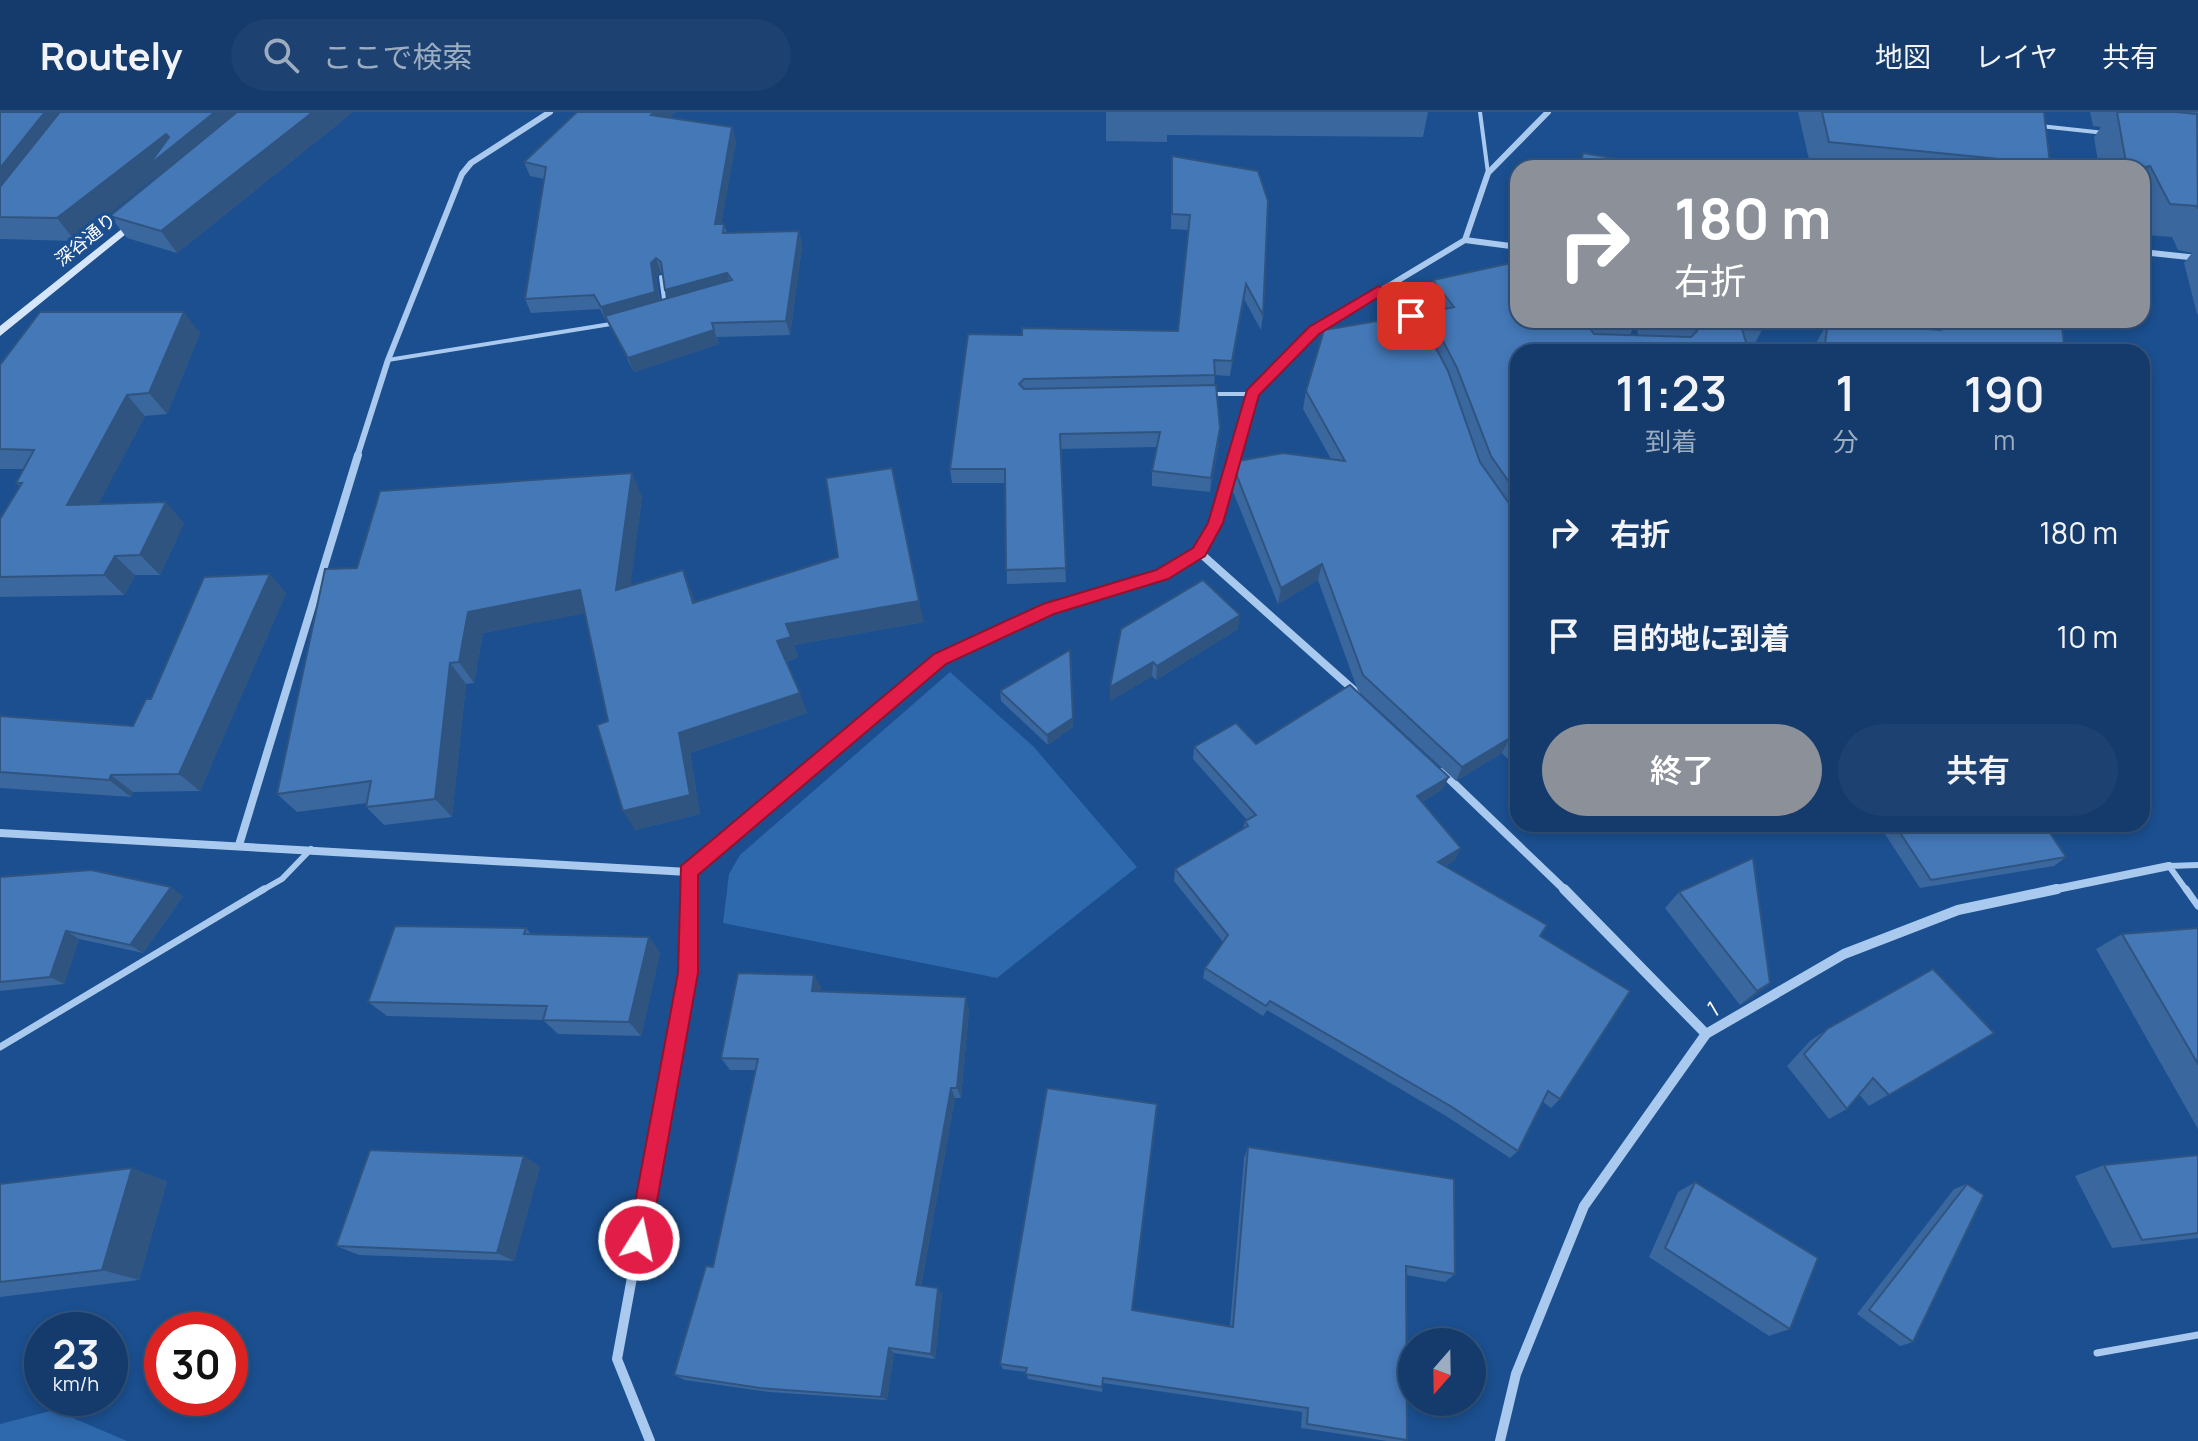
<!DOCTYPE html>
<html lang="ja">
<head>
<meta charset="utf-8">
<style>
  :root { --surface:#143b6b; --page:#1d4271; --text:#f1f3f6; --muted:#9dadc1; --line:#33557e; --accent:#8c9099 }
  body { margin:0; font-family:Manrope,"Noto Sans JP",sans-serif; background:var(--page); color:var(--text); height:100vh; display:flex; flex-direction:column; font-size:30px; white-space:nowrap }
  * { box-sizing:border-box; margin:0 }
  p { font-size:26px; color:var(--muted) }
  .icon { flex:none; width:44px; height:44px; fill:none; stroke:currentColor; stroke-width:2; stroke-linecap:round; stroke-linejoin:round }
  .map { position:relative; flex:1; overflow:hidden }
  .details { position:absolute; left:1510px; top:232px; width:640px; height:488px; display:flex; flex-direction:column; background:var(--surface); border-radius:24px; box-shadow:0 4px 12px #0003,0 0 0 2px var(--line) }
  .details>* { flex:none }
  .top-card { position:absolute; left:1510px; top:48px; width:640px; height:168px; border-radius:24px; box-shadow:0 4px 12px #0003,0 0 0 2px var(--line); background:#8c9099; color:#fff; overflow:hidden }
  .needle { width:52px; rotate:200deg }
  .tools { position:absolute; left:1398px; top:1216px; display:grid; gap:16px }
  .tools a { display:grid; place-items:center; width:88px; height:88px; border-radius:50%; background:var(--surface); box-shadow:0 4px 12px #0003,0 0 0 2px var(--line); font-size:40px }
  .speed { position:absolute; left:24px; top:1200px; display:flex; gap:16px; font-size:40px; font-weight:700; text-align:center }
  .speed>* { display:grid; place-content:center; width:104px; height:104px; border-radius:50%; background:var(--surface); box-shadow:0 4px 12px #0003,0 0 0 2px var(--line); line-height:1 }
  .speed small { font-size:20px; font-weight:400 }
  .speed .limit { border:12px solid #d22; background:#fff; color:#111 }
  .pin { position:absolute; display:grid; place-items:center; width:68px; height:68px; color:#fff; margin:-34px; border-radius:16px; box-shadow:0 4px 12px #0006 }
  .me { position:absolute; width:88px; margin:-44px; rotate:10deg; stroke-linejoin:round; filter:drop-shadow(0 0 6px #0008) }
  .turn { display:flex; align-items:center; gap:28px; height:168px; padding:0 32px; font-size:36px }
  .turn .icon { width:104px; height:104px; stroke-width:2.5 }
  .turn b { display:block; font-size:56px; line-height:68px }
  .eta { display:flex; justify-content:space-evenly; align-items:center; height:136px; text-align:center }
  .eta b { font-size:48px; font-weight:600; line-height:56px }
  .cta { display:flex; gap:16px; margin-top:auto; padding:16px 32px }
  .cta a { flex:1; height:92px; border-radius:48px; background:var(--accent); color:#fff; font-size:32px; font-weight:600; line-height:92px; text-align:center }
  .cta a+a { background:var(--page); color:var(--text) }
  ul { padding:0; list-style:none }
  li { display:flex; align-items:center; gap:24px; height:104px; padding:0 32px }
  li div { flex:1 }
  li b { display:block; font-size:30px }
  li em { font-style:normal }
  header { display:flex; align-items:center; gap:48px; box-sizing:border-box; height:112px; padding:0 40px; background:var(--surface); border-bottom:2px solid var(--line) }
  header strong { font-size:38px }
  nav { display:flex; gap:44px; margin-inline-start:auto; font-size:28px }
  .search { width:560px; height:72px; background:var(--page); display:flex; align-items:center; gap:20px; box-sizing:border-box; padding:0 28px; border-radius:44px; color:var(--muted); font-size:30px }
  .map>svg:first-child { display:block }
  .green { fill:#2e69ad }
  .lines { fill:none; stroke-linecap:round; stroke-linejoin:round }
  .lane-far2 { stroke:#a9c9ee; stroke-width:4 }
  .lane-far1 { stroke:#a9c9ee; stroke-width:6 }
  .lane { stroke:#a9c9ee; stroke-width:7 }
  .street-far2 { stroke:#a9c9ee; stroke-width:6 }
  .street-far1 { stroke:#a9c9ee; stroke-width:8 }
  .street { stroke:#a9c9ee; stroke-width:10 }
  .secondary { fill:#d6e6fa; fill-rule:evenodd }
  .wall { fill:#3a679d; fill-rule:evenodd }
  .shaded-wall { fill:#305480 }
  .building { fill:#4478b7; stroke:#305480; stroke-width:2 }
  .route { fill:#e11d48; stroke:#92132f; stroke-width:2 }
  .labels { text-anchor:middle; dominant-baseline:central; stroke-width:7; stroke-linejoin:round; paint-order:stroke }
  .far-street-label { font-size:18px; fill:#fff; stroke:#1b4f8f }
  .street-label { font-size:22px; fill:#fff; stroke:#1b4f8f }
</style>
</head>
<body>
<header>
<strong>Routely</strong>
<div class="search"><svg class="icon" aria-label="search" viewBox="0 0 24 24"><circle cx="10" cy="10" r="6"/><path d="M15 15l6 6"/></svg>ここで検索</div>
<nav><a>地図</a><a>レイヤ</a><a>共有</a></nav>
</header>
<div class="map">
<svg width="2198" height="1329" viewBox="0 0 2198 1329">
  <rect width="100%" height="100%" fill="#1b4f8f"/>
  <!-- green -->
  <g class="green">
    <path d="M950,560l83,74 104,121 -140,111 -274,-55 6,-49 11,-19z"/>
    <path d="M54,1298l73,31h-127v-17z"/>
  </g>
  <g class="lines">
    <!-- lane-far2 -->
    <g class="lane-far2">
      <path d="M1480,0l8,61"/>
      <path d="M2040,14l65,7"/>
      <path d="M661,165l4,29"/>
      <path d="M1379,179l33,28"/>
      <path d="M388,248l229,-37"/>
      <path d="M1212,282h40"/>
    </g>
    <!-- lane-far1 -->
    <g class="lane-far1">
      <path d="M261,779l21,-12 29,-30"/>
      <path d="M2187,779l-18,-25 29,-1"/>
    </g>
    <!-- lane -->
    <g class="lane">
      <path d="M2186,777l12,17"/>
      <path d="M0,935l264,-158"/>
      <path d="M2097,1241l101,-18"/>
    </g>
    <!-- street-far2 -->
    <g class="street-far2">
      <path d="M1465,128l23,-67 60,-61"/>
      <path d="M2142,140l56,6"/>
      <path d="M357,345l31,-97 74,-186 9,-11 79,-51"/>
      <path d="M1234,345l18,-63 62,-63 151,-91 53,7"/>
    </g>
    <!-- street-far1 -->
    <g class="street-far1">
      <path d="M1199,440l157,140"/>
      <path d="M1442,660l124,119"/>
      <path d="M0,721l688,39 252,-213 109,-50 113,-34 37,-23 16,-29 20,-68"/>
      <path d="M239,733l119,-390"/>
      <path d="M688,760v19"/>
      <path d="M2047,779l122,-25"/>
    </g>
    <!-- street -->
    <g class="street">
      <path d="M1564,777l142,145"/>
      <path d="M650,1329l-33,-82 71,-386v-84"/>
      <path d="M1500,1329l16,-67 68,-168 122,-172 138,-80 114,-44 99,-21"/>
    </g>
    <!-- secondary -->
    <path class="secondary" d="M138,104l6,3 -2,2 -142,115v-10z"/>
  </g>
  <!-- wall -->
  <g class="wall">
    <path d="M0,0h353l-176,141 -50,-15 -17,-22 47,-38 -1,-2 -81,65 -75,-2z"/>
    <path d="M577,0h99l-7,6 63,9 4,15 -15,82h3l3,9 72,-2 3,15 -12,89 -73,2 2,7 -85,28 -27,-52 -1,1 -6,-12 -69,4 -6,-14 19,-120 -14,-3 -6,-14zM661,160l2,2 2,16 3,8 -8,3 -4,-24z"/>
    <path d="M1106,0h322l-5,25 -256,-2v7l-61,-1z"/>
    <path d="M1798,0h246l6,52 -2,4h-237z"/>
    <path d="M2090,0h108v202h-1l-13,-51 8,-10 -14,-3 -6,-13 -26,-2 -4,-8v-59h-43l-5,-31 7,-10 -8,-1z"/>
    <path d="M1172,44l91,159 -2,15 -17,-31 -14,77 -15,-1 -1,10 5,58 -9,49 -58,-6v-15l5,-24 -97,2 6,133 -59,2 -2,-101h-53l-2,-14 72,-134 156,-4 11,-101 -18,-1z"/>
    <path d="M1513,137h5v71h241l3,10 -9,17 -235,5v418l-16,-17 -46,28 -98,-90 -40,-111 -40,24 -46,-115 3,-18 96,-12 -28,-50 3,-18 118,-65 4,-14 9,-2 -9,-12 5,-18 76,-17zM1635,212l4,12 -9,-1z"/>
    <path d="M1923,208h138l4,32h-251l2,-9 12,-21 96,7z"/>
    <path d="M200,221l-33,81 -22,2 -47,88 86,19 -24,52h-25l-11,20 -124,2v-78l20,-33 -4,-3 8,-14h-24v-104z"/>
    <path d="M642,384l-12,90 53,-16 12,32 229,20 -130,23 4,12 -12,5 21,51 -117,40 10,61 -65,16 -27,-109 -23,-108 -102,20 -9,50 -8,1 -14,133 -68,8 -18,-18 1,-4 -70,9 -20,-18 80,-226z"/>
    <path d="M286,481l-86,198 -67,1 -2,5 -131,-9v-72l133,10 18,-27z"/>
    <path d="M1121,517h117l-82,51 -4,-4 -42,25v-14z"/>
    <path d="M1000,579l73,36 -25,18 -47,-44z"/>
    <path d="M1256,632l187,45 -21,13 33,58 -10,6 95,70 20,163 -9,9 -8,-6 -25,49 -8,7 -64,-42 -179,-106 -4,6 -60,-38 2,-10 18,-26 -49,-61 1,-12 68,-40 2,-8 2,-1 -54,-61 1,-12z"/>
    <path d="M1890,712h154l22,33 -12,9 -134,22 -35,-54 8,-6z"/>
    <path d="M0,765l183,19 -40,57 -64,-14 -15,45 -64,7z"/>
    <path d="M1679,780l91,91 -18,15 -12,7 -75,-97z"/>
    <path d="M526,816l6,7 117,2 11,16 -19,83 -83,-2 -15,-14 -156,-4 -19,-14z"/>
    <path d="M2198,816v201l-102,-180 26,-15z"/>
    <path d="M814,863l7,12 -1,4 149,19 -8,88h-6l-34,188 21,8 -7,65 -41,-6 -7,47 -118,-8 -84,-12 -11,-5 39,-108 43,-197h-26l-9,-12z"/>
    <path d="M1827,917l167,4 -125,73 -10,-12 -12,15 -18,10 -42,-53 23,-25z"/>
    <path d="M1248,1035l207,127 -10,8 -39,-7 1,165 -5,1h-15l-86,-13 1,-16 -199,-29 -1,9 -74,-13 -2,-7 -23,-3 -3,-5 132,-54 98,16 14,-168z"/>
    <path d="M2198,1043v83l-86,10 -37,-72 29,-11z"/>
    <path d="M524,1044l16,11 -26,94 -155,-6 -23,-9z"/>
    <path d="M167,1069l-28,99 -139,17v-113z"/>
    <path d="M1695,1070l95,147 -21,7 -120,-79 29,-65z"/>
    <path d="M1967,1072l-54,158 -13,4 -43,-32 97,-125z"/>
  </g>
  <!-- shaded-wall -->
  <g class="shaded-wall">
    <path d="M45,0h33l-78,101v-45z"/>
    <path d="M215,0h41l-92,76 -8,-12 -81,65 -18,-23 109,-84 8,11z"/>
    <path d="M313,0h40l-176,141 -16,-22z"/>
    <path d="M654,0h22l-21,17 -4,-14z"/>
    <path d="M732,15l4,15 -17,96 -4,-14z"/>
    <path d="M2150,54l-8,10v-8z"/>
    <path d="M799,119l3,15 -12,89 -4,-14z"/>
    <path d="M656,146l5,14 -5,5 4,29 -54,15 -5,-14z"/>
    <path d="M727,161l4,14 -61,17 -5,-14z"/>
    <path d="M1246,172l-2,15 -14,77 2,-15z"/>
    <path d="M184,200l16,21 -33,81 -18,-21z"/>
    <path d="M714,218l5,14 -85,28 -6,-14z"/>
    <path d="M127,283l18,21 -58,110 -20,-21z"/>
    <path d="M1220,316l-1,15 -9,49 1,-14z"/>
    <path d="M632,361l10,23 -15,116 -11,-22z"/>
    <path d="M166,390l18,21 -24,52 -20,-20z"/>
    <path d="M115,444l20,19 -11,20 -20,-20z"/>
    <path d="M1322,452l-4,16 -40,24 3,-16z"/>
    <path d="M683,458l9,22 10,32 -9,-21z"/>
    <path d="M270,462l16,19 -86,198 -21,-17z"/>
    <path d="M580,478l11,22 -108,21 -9,50 -15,-21 9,-50z"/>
    <path d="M919,489l5,21 -130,23 4,12 -14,5 -7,-21 9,-17z"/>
    <path d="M1240,503l-2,14 -82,51 1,-14z"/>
    <path d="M1153,550l-1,14 -42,25v-14z"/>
    <path d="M450,551l16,21 -14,133 -17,-18z"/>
    <path d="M800,581l7,20 -117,40 10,61 -65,16 -12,-19 56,-78z"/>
    <path d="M1073,606v9l-25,18 -1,-10z"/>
    <path d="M1510,626l-8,15 -46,28 6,-14z"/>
    <path d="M111,663l22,17 -2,5 -22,-17z"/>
    <path d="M1449,665l-6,12 -31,19 5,-12z"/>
    <path d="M1461,736l-6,12 -23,13 6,-11z"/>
    <path d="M171,775l12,9 -40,57 -13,-8z"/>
    <path d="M66,819l13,8 -15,45 -14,-7z"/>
    <path d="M649,825l11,16 -19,83 -12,-14z"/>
    <path d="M814,863l7,12 -3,16 -6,-12z"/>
    <path d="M1770,871l-18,15 -12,7 17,-14z"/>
    <path d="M966,885l3,13 -8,88 -4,-10z"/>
    <path d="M951,976l4,10 -35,193 -4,-6z"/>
    <path d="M524,1044l16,11 -26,94 -17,-8z"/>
    <path d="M132,1056l35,13 -28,99 -37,-10z"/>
    <path d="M938,1176l4,6 -7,65 -4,-5z"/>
    <path d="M889,1236l5,5 -7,47 -6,-3z"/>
  </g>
  <!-- building -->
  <g class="building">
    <path d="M0,0h45l-45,56z"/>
    <path d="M60,0h155l-67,54 21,-29 -3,-3 -109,84 -57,-1v-30z"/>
    <path d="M237,0h76l-152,119 -51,-15z"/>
    <path d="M577,0h77l-3,3 81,12 -17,97h9l-1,9 76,-2 -13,90 -74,2 2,7 -86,28 -23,-42 127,-36 -5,-7 -62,17 -4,-28 -5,-4 -5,5 4,29 -54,15 -7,-12 -69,4 21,-132 -22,-5z"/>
    <path d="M1822,0h222l6,52 -221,-22z"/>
    <path d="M2117,0h59l21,2 1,95 -1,-3 -27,-2 -20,-38 -8,2h-15z"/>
    <path d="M1583,41l87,15h-90z"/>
    <path d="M1172,44l86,15 10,30 -5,114 -17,-31 -14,77 -18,-1 1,15 -191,4 -5,5 5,5 192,-4 4,43 -9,50 -59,-7 8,-39 -100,2 6,134 -60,2 -1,-101h-55l18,-135 54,1v-7l156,3 12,-116 -18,-1z"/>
    <path d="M1513,137h5v71h117l1,3 -41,-1 -6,5 5,7 97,3 6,-6 -6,-6 -43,-1 -1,-4h112l3,10 -20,-1 7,23h-231v34h-3l3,5v104l-27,-39 -34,-88 -29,-56 26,-5 -21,-27 83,-18z"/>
    <path d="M40,200h144l-35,81 -22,2 -60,110 99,-3 -26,53 -25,1 -11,19 -104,2v-58l22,-36h-6l18,-33 -34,-1v-84z"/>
    <path d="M1418,202l30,57 32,91 38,54v230l-8,-8 -48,29 -99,-92 -41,-111 -41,24 -46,-117 3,-10 45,-8 62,8 -39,-70 18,-61z"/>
    <path d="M1940,208h121l4,32 -241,-1 4,-29 113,8z"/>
    <path d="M892,356l27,133 -133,23 5,13 -14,4 23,52 -121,40 11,62 -67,16 -26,-86 11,-4 -28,-131 -112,22 -9,50 -9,1 -15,136 -69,8 5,-26 -94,13 48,-225 32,-1 23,-77 252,-18 -16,117 67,-20 10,33 145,-46 -12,-79z"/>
    <path d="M270,462l-91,200 -68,1 -2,5 -109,-8v-56l133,10 13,-27h5l53,-122z"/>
    <path d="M1203,468l37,35 -83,51 -4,-4 -43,25 11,-58z"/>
    <path d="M1070,538l3,68 -26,17 -47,-44z"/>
    <path d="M1350,573l99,92 -32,19 44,52 -23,14 109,63 -7,11 90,55 -70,108 -12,-8 -30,60 -66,-44 -182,-106 -4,5 -61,-38 23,-33 -53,-66 73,-43 -3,-5 11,-6 -62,-68 42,-24 20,21z"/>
    <path d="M1902,712h142l22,33 -135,23 -36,-55z"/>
    <path d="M1753,746l17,125 -13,8 -78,-99z"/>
    <path d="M91,758l80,17 -41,58 -64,-14 -16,46 -50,5v-105z"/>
    <path d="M395,814l131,2 -2,6 125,3 -20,85 -86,-2 4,-14 -179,-4z"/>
    <path d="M2198,816v136l-76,-130z"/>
    <path d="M1933,857l61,64 -105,62 -16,-17 -26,31 -43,-55 23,-25z"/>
    <path d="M738,861l76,2 -2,16 154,6 -9,91h-6l-35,197 22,3 -7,66 -42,-6 -8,49 -121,-9 -86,-13 32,-109 7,1 45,-208 -37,-1z"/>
    <path d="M1047,976l110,16 -25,206 101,17 15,-180 206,32 1,95 -49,-8 1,174 -100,-16 1,-16 -205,-30 -1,9 -77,-13 2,-6 -27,-4z"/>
    <path d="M370,1038l154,6 -27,97 -161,-7z"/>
    <path d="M2198,1043v78l-56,7 -38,-75z"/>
    <path d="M132,1056l-30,102 -102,12v-98z"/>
    <path d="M1695,1070l123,76 -28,71 -125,-81z"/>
    <path d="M1967,1072l17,11 -71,147 -44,-32z"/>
  </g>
  <!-- route -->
  <path class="route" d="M1379,174l37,27v6h-10l-27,-22 -60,37 -60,61 -36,128 -18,33 -37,23 -114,35 -108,50 -248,211v98l-48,267 -3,8 -8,4 -8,-4 -3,-8 50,-267 3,-107 253,-212 109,-50 113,-34 37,-22 15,-25 39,-133 62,-63z"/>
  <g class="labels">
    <!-- far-street labels -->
    <g class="far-street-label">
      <text transform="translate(85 127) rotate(-39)">深谷通り</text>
    </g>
    <!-- street labels -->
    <g class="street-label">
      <text transform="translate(1713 897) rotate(-30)">1</text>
    </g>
  </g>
</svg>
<div class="tools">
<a><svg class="needle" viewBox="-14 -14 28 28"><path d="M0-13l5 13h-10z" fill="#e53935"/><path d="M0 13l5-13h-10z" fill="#9dadc1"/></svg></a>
</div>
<div class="speed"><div>23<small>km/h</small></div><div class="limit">30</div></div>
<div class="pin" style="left:1411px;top:204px;background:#d93025"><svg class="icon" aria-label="arrive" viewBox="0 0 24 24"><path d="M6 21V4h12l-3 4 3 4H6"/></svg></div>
<svg class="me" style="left:639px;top:1128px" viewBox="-20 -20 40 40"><circle r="17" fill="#e11d48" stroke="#fff" stroke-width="3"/><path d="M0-11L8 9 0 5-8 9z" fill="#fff"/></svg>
<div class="top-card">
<div class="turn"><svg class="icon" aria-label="right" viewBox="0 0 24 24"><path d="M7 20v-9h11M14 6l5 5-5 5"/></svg><div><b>180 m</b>右折</div></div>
</div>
<section class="details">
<div class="eta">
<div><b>11:23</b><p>到着</p></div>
<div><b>1</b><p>分</p></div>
<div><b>190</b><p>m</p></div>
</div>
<ul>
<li><svg class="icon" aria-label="right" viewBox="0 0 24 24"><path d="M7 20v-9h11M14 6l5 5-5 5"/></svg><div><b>右折</b></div><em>180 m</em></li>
<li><svg class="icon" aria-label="arrive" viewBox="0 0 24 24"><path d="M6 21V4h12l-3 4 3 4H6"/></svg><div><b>目的地に到着</b></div><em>10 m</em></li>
</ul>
<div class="cta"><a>終了</a><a>共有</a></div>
</section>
</div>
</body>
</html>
